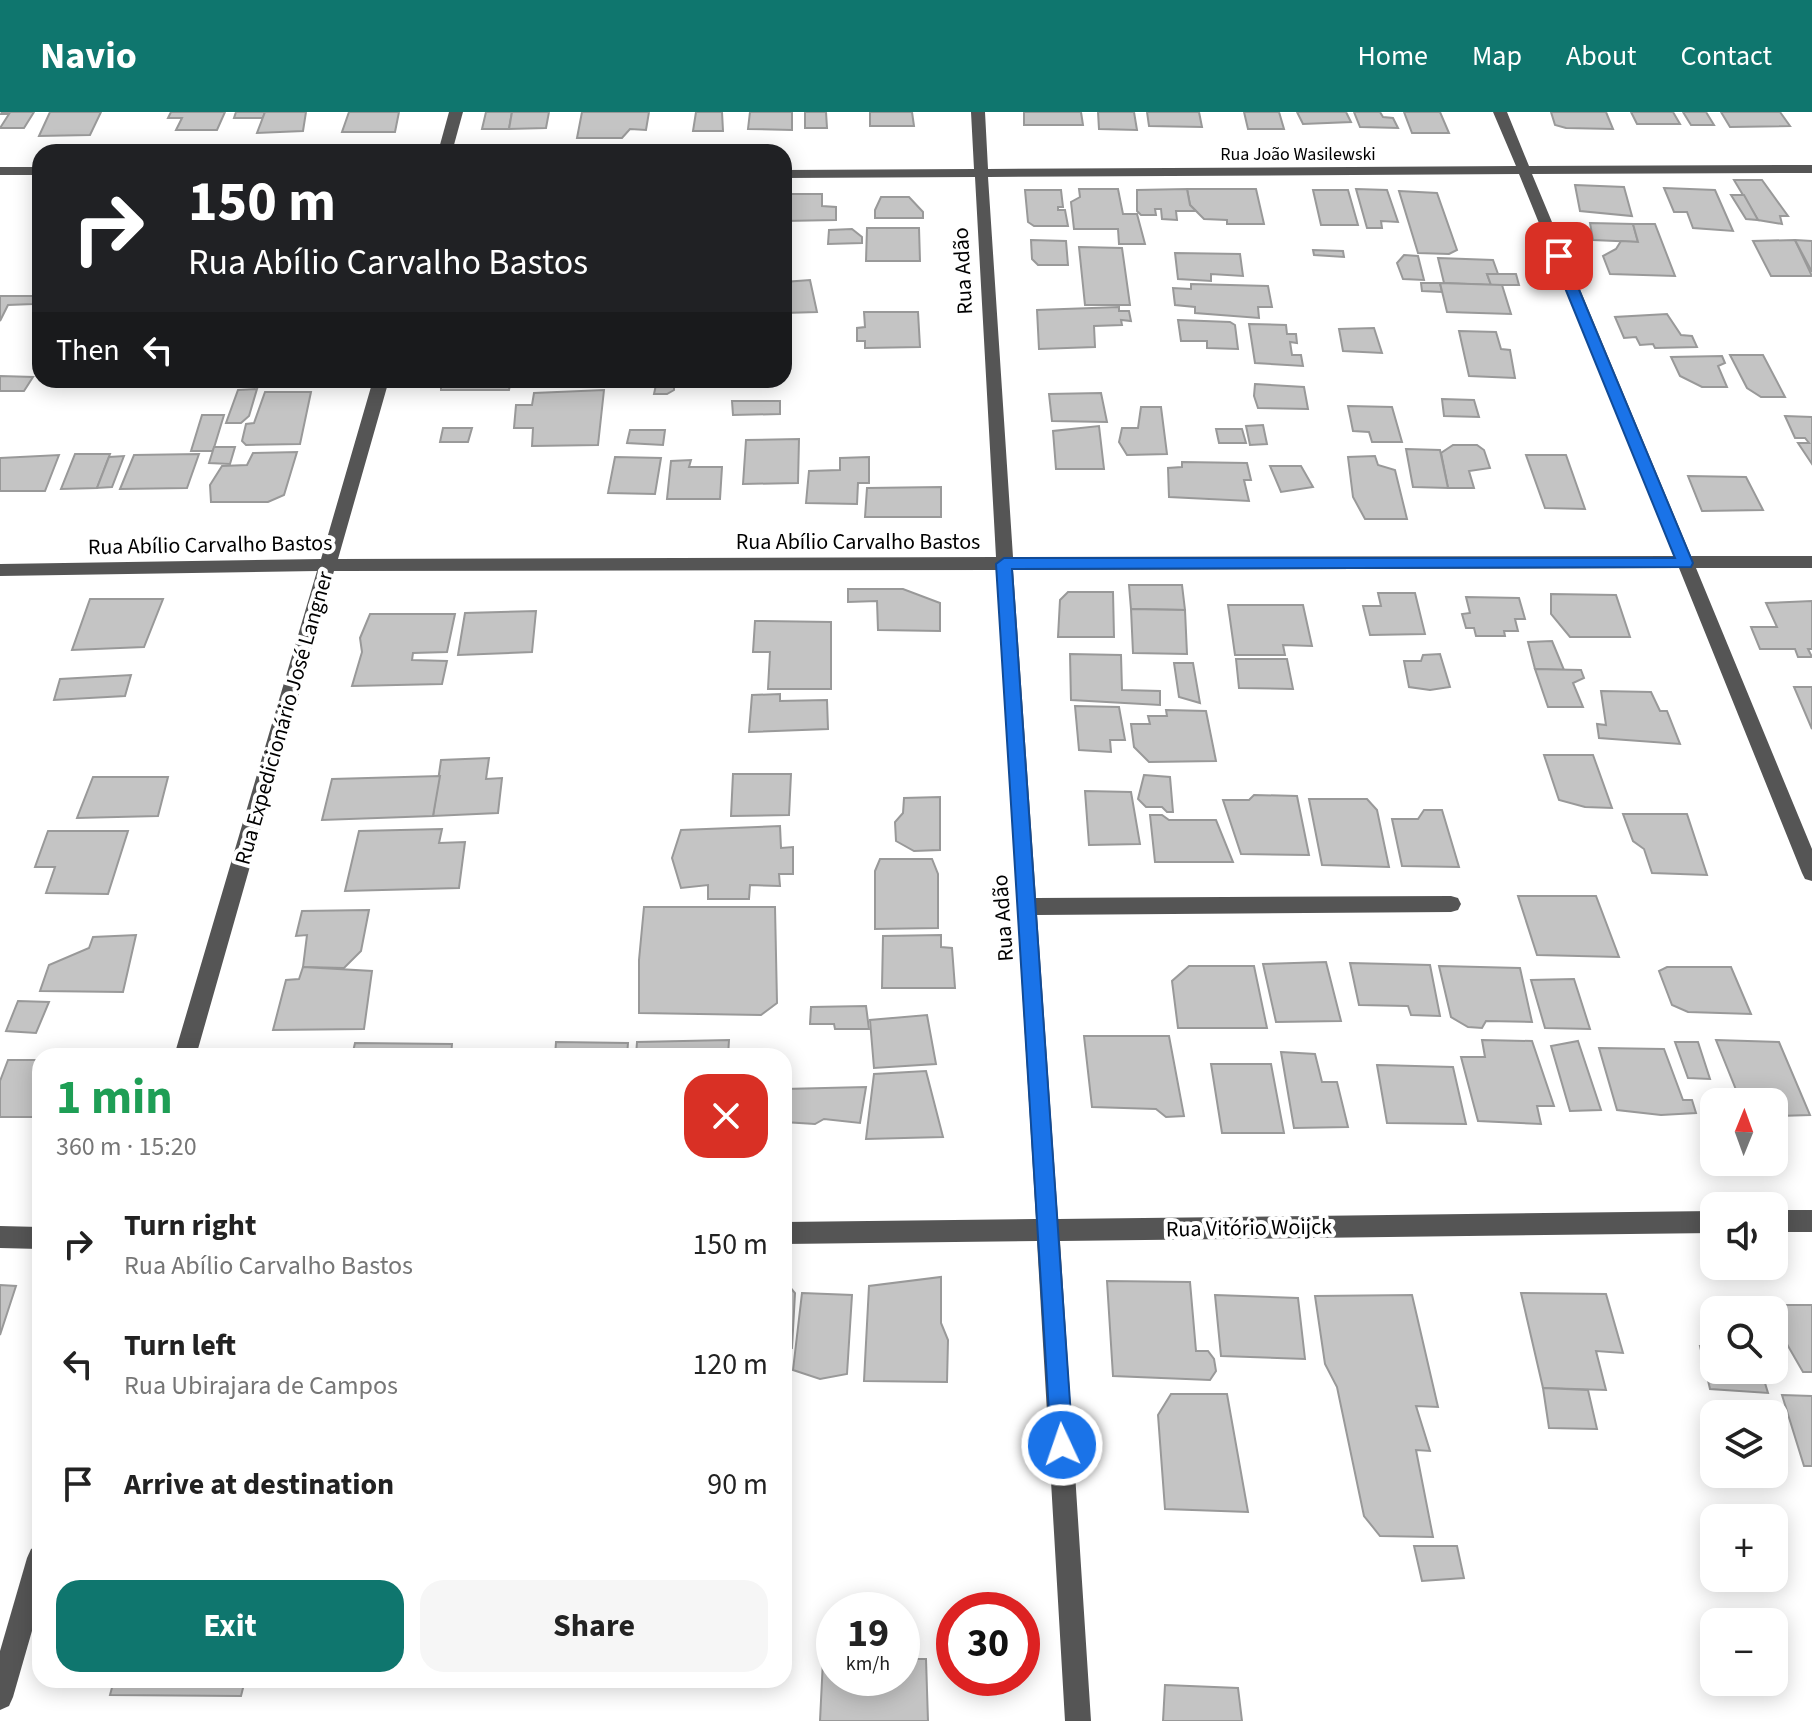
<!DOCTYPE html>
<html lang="en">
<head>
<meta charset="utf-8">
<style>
  :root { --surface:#fff; --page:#f6f6f6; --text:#222; --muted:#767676; --accent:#0f766e }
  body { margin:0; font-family:"Source Sans 3",sans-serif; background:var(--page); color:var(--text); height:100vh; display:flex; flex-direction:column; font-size:30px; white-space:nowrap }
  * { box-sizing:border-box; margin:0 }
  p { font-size:26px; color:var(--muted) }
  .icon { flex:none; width:44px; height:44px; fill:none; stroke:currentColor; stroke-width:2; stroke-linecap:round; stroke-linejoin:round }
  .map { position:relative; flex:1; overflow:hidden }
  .details { position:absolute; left:32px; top:936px; width:760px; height:640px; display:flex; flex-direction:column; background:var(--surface); border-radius:24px; box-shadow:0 4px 20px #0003 }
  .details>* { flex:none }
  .guide { position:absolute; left:32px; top:32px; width:760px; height:244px; border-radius:24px; box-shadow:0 4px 20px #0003; background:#202124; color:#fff; overflow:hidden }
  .needle { width:52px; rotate:1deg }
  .fabs { position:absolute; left:1700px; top:976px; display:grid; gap:16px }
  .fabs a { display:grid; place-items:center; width:88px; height:88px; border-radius:16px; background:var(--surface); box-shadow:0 4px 20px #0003; font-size:40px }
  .speed { position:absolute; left:816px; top:1480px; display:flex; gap:16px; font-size:40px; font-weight:700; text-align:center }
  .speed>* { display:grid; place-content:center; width:104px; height:104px; border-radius:50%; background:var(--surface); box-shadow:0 4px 20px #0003; line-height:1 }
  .speed small { font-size:20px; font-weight:400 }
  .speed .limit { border:12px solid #d22; background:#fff; color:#111 }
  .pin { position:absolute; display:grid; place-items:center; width:68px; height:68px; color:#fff; margin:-34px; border-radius:16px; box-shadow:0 4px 12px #0006 }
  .me { position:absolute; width:88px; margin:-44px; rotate:357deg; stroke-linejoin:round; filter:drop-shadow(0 0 6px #0008) }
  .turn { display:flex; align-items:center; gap:28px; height:168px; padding:0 24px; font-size:36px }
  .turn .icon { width:104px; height:104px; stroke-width:2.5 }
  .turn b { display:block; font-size:56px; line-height:68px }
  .then { display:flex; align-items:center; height:76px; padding:0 24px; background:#0003; gap:16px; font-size:30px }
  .round { display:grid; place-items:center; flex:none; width:84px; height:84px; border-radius:24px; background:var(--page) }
  .headline { display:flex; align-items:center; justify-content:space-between; height:136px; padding:0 24px }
  h1 { font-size:48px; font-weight:700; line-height:60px; color:#1e9e55 }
  .cta { display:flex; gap:16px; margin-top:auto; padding:16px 24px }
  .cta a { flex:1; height:92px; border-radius:24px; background:var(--accent); color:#fff; font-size:32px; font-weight:700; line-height:92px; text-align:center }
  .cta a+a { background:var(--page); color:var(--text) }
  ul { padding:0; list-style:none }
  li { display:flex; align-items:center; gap:24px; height:120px; padding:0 24px }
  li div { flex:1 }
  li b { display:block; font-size:30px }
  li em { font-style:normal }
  header { display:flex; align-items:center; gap:48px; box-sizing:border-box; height:112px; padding:0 40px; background:var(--accent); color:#fff }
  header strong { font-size:38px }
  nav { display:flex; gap:44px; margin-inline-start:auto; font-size:28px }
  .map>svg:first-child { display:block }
  .building { fill:#c4c4c4; stroke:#999; stroke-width:2 }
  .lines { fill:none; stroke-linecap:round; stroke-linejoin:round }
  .minor { fill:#555; fill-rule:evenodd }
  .route { fill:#1a73e8; stroke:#114b97; stroke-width:2 }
  .labels { text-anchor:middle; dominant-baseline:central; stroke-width:8; stroke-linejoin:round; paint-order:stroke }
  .far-street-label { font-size:18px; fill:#000; stroke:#fff }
  .street-label { font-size:22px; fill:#000; stroke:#fff }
</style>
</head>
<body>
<header>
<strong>Navio</strong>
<nav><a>Home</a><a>Map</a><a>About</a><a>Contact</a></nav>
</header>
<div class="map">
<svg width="1812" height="1609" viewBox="0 0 1812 1609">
  <rect width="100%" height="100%" fill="#fff"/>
  <!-- building -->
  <g class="building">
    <path d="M2,0h32l-10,16h-24l9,-14h-8z"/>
    <path d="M50,0h51l-11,23 -51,1z"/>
    <path d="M171,0h54l-8,18h-41l6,-12h-14z"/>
    <path d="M236,0h29l-2,6h-29z"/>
    <path d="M265,0h41l-3,19 -46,2z"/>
    <path d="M349,0h50l-4,20h-53z"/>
    <path d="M486,0h26l-3,17h-27z"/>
    <path d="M512,0h37l-3,16 -37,1z"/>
    <path d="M582,0h67l-3,18 -16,-1 -8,9h-45z"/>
    <path d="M696,0h26l1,19h-30z"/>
    <path d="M750,0h42v18l-44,-1z"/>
    <path d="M805,0h21l1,16h-22z"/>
    <path d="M870,0h42l2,14h-44z"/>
    <path d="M1024,0h57l2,13h-59z"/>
    <path d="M1098,0h36l3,18 -38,-1z"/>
    <path d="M1147,0h52l3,15 -53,-1z"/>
    <path d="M1244,0h35l5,17h-36z"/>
    <path d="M1297,0h49l5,10 -48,2z"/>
    <path d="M1354,0h26l3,5 10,1 5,10 -38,-1z"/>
    <path d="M1404,0h36l9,21h-37z"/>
    <path d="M1551,0h55l7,17 -47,-1 -11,-3z"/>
    <path d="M1631,0h42l7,12h-43z"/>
    <path d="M1683,0h23l8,13h-23z"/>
    <path d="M1721,0h59l10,14 -60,1z"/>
    <path d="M1734,68h28l26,36h-8l2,8 -24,-4z"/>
    <path d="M1575,73l49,2 8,29 -52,-5z"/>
    <path d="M1664,76l51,2 18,41 -40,-3 -6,-16h-13z"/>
    <path d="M1079,77h39l5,25h14l8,30h-26l-1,-15h-44l-3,-27 9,-5z"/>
    <path d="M1187,77h69l8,35h-37v-4l-23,-1 -14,-14z"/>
    <path d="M1187,77l3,16 6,6h-20l1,9 -15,-1 -1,-10h-6l1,6h-15l-4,-4v-21z"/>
    <path d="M1356,77l31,1 11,32 -17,-1 1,7h-15z"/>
    <path d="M1025,78h36l2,17h-5v3h7l3,16h-34l-6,-4z"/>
    <path d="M1313,78h35l10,35h-37z"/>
    <path d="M1399,79l38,2 20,57 -8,4 -31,-1z"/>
    <path d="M784,82h38v12l14,1v13l-52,1z"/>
    <path d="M1731,83h13l14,25 -12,-1z"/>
    <path d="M881,85h28l14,15v6h-48v-8z"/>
    <path d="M1590,111l43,1 5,18 -45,-2z"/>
    <path d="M1633,112h22l20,52 -65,-2 -7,-18 13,-7 5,-8 17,1z"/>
    <path d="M867,116h52l1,33h-54z"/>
    <path d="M852,117l10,8v6l-34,1 1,-14z"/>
    <path d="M1031,128l35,1 2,24h-30l-6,-6z"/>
    <path d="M1795,128l17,36h-41l-18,-35z"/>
    <path d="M1795,128l17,1v31z"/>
    <path d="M1079,135l43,1 8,57h-45z"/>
    <path d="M1313,138l30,1 1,6 -30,-2z"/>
    <path d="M1175,141l65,1 3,22 -32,-2v7l-33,-2z"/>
    <path d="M1404,143l14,1 6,24 -21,-1 -6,-16z"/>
    <path d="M1438,146l55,2 5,14h-11l4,11 -47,-2z"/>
    <path d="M1487,162h29l3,11h-28z"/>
    <path d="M810,168l7,32 -33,1v-31z"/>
    <path d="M1421,171h19l2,9 -20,-1z"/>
    <path d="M1440,171l62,2 9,29 -64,-2z"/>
    <path d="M1191,172l77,2 4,21h-14l1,11 -64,-5v-6l-20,-2 -2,-17 18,1z"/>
    <path d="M0,184h37l-4,8 -25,1 -8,16z"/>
    <path d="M1119,195v4h10l2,10 -10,-1 1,5 -28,1 1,21 -56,2 -2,-39z"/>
    <path d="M864,200h54l2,35 -55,1v-7h-8v-13l8,-1z"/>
    <path d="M1667,202l14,21 11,1 5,11 -42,1 -2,-4 -13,1 -4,-8 -12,1 -9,-21z"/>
    <path d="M1178,208l52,2 5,3 3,24 -31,-1v-7h-26z"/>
    <path d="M1249,212l37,1 1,9h9l1,9 -7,-1 2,13h9l2,11 -48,-3z"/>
    <path d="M1374,216l8,25 -39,-2 -4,-22z"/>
    <path d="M1459,219l37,1 5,17 9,1 5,28 -46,-2z"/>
    <path d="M1730,243h33l22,42h-24l-14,-9z"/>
    <path d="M1722,244l3,7 -7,3 9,21h-25l-22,-11 -9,-19z"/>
    <path d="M0,264l33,1 -9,14h-24z"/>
    <path d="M441,268h70l-2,10h-68z"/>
    <path d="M657,268h17v10l-7,4h-13z"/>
    <path d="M1255,272l49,3 4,22 -50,-1 -4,-12z"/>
    <path d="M257,277l-8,27 -8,7h-15l12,-33z"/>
    <path d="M604,278l-6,55 -66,1 1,-18h-19l2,-23h16l2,-12z"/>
    <path d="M265,280h46l-11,52 -54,1 -4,-4 4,-17 8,-1z"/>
    <path d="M1101,281l6,29 -55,-1 -3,-27z"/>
    <path d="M1442,287l32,1 5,17 -35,-1z"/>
    <path d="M732,289h48v13l-47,1z"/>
    <path d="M1348,294l44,1 10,35h-30l-3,-10 -16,-1z"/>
    <path d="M1141,295h20l6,47 -40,1 -8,-13 3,-14h16z"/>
    <path d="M202,303h22l-11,36h-22z"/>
    <path d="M1785,304l27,1v47l-14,-21h11l-4,-5h-10z"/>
    <path d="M1263,313l4,19 -17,1 -4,-19z"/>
    <path d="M1099,314l5,43h-48l-3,-38z"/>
    <path d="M443,316h29l-4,14h-28z"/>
    <path d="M1216,317h26l4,14h-27z"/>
    <path d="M630,318h35l-2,15 -36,-2z"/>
    <path d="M799,327l-1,44 -55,1 3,-44z"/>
    <path d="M1453,333h24l7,5 6,18 -21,3 5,17h-26l-7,-35z"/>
    <path d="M214,335h21l-5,17 -21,-1z"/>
    <path d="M1406,337l34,1 8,38 -35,-1z"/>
    <path d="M297,340l-13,43 -16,7h-57l-1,-17 12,-19 25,-1 6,-12z"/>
    <path d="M75,342h35l-13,34 -36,1z"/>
    <path d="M199,342l-12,34 -67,1 14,-34z"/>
    <path d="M59,343l-14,36h-45v-33z"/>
    <path d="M1526,343h40l19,54 -40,-1z"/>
    <path d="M124,344l-12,31 -15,1 12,-31z"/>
    <path d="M1375,344l3,9 17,5 12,49h-42l-12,-22 -5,-40z"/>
    <path d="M615,345l46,1 -6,36 -47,-1z"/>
    <path d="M869,345v26h-11l-1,21 -51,-1 3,-32 31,-1v-12z"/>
    <path d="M691,348l-2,7h33l-2,32h-53l4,-38z"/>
    <path d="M1182,350l65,1 4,17h-7l5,21 -80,-4 -1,-29 14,-1z"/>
    <path d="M1270,354h31l12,21 -32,5z"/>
    <path d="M1688,364l58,1 17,33 -61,1z"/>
    <path d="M941,375v30h-76l2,-29z"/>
    <path d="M1129,473h53l3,25 -54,-1z"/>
    <path d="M848,477h55l37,14v28l-62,-1 -1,-29 -29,1z"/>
    <path d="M1068,480h45l1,45h-56l2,-37z"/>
    <path d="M1378,481h37l10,41 -55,1 -7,-29h18z"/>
    <path d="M1551,482l65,1 14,42h-60l-19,-23z"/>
    <path d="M1466,485l53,1 6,21h-10l3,12h-14l1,5h-29l-2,-8h-8l-4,-14 8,-1z"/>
    <path d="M90,487h73l-19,48 -72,3z"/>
    <path d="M1812,489v48h-4l4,8h-14l-3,-8h-35l-9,-22h26l-11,-24z"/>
    <path d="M1228,493h75l9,41 -29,-1 2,10h-50z"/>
    <path d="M1131,497l54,1 2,44 -54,-1z"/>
    <path d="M536,499l-4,41 -74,3 7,-42z"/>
    <path d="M370,502h85l-8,38 -34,1 -1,7 35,1 -5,23 -90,2 10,-34 -2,-14z"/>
    <path d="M755,509l76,1v67h-63l2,-37h-17z"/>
    <path d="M1552,529l12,29 -29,-1 -7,-27z"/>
    <path d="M1070,542l51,1 1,35 38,1v14l-89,-5z"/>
    <path d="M1440,542l10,33 -20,3 -21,-3 -5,-26h17l2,-6z"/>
    <path d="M1236,547h51l6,30 -54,-1z"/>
    <path d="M1174,551h19l7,40 -21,-6z"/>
    <path d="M1535,557l46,1 3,8 -11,5 10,24h-35z"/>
    <path d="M131,563l-6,21 -71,4 6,-21z"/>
    <path d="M1794,575h18v42z"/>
    <path d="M1601,579l50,1 9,19h7l13,33 -81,-6 -2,-14 9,1z"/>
    <path d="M780,582v7l47,-1 1,29 -79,3 3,-37z"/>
    <path d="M1075,594l44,1 6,33h-15l1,12 -32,-2z"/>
    <path d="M1166,598l40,1 10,50 -67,1 -15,-15 -3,-23h19l-2,-8h19z"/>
    <path d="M1544,643h49l19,53 -27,-1 -26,-7z"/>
    <path d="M489,646l-3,21 16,-1 -4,35 -65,3 8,-56z"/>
    <path d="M733,662h58l-2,41 -58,1z"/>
    <path d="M1144,663l26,2 3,35h-6l-5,-5h-16l-8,-8z"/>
    <path d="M440,664l-7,40 -111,4 10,-41z"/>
    <path d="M93,665h75l-10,39 -81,2z"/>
    <path d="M1085,679l46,1 9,52 -51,1z"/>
    <path d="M1254,683l43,1 12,59 -68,-1 -18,-54h26z"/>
    <path d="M940,685v53l-26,1 -18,-10 -1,-19 8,-9 1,-15z"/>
    <path d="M1309,687h58l10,11 12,57 -67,-2z"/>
    <path d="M1424,698h18l17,57 -57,-1 -10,-47h26z"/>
    <path d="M1623,702h64l20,61 -55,-2 -8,-24 -11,-8z"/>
    <path d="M1150,703h12l7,5h47l17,42h-78z"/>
    <path d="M780,714l1,22 12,-1v27h-14l1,12 -30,-1 -1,14h-41v-14l-27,3 -9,-30 9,-28z"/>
    <path d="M442,717l-3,14 26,-1 -6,46 -114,3 14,-60z"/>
    <path d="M48,719h80l-20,63 -62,-1 9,-26h-20z"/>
    <path d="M880,747h52l6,15v54l-63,1v-58z"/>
    <path d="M1518,784h78l23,61 -82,-2z"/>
    <path d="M644,795h131l2,96 -16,12 -122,-2v-53z"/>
    <path d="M369,798l-8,41 -17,17 -41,-1 4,-32 -11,1 6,-25z"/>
    <path d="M136,823l-13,57 -83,-1 9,-26 40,-17 4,-11z"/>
    <path d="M941,823v12l11,1 3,40h-73l1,-52z"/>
    <path d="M1326,850l15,59 -65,1 -13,-58z"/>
    <path d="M1350,851l80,2 10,51 -29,-1 -3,-9 -49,-1z"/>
    <path d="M1189,854h65l13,62h-89l-6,-47z"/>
    <path d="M1439,854l81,2 12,54 -46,-1 -4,7 -14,-1 -17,-10z"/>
    <path d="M303,855l69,4 -8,58 -91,1 13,-50 13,-1z"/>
    <path d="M1667,855h64l20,47 -63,-2 -16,-7 -13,-34z"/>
    <path d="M1574,867l16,50 -45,-1 -14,-48z"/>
    <path d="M18,889l31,1 -13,31 -30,-2z"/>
    <path d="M866,894l3,23h-34l-1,-5h-24l1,-17z"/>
    <path d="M927,903l9,49 -62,4 -4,-48z"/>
    <path d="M1084,924h85l15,80 -18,1 -10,-8 -64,-2z"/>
    <path d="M729,928l-1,16h-92l1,-14z"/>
    <path d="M1482,928l50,1 22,65h-17l4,18 -63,-3 -17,-64h24z"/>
    <path d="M1716,928l63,2 31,73 -36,1v-14h-33z"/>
    <path d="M1578,929l23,69 -31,1 -19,-65z"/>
    <path d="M556,930l72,1 -1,13h-72z"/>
    <path d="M1675,930h23l12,37 -22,-1z"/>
    <path d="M355,931l97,1 -1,12h-99z"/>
    <path d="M1599,936l65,1 19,51h9l4,13 -35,2 -44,-5z"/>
    <path d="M1281,940l34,2 7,28h15l11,45 -54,1z"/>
    <path d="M8,948h32v57h-40v-36z"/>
    <path d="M1211,952h60l13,69h-62z"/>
    <path d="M1377,953l76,2 13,57 -79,-1z"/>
    <path d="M926,959l17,66 -77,2 8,-65z"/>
    <path d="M866,975l-6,36 -36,-4 -9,5 -31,-2v-33z"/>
    <path d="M941,1165v46l7,17 -1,42 -83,-1 5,-95z"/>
    <path d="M784,1168l11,13 -3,55 -8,4z"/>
    <path d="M1107,1169l83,1 6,69h12l6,8 2,12 -6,9 -97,-4z"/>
    <path d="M0,1173l16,1 -16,49z"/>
    <path d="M802,1181l50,2 -5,79 -27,5 -27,-9z"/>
    <path d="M1521,1181l85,1 17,59 -27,-2 10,39 -63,-2z"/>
    <path d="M1215,1183l83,3 7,61 -84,-3z"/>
    <path d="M1412,1183l26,112 -22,-1 14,45 -14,-1 17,87 -53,-1 -16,-20 -27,-129 -12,-23 -10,-68z"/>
    <path d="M1785,1193h27v67h-9l-19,-33z"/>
    <path d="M1700,1234l14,1v23h47l7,23 -58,-4z"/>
    <path d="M1543,1276l45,2 9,39 -48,-1z"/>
    <path d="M1171,1282h56l21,118 -83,-3 -7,-94z"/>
    <path d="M1782,1283l30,1v70h-8z"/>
    <path d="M1414,1434h43l7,32 -42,3z"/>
    <path d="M902,1547h24l2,62h-108l3,-61h11v18h68z"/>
    <path d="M114,1568h131l-4,16 -131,-1z"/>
    <path d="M1165,1573l73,3 4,33h-79z"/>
  </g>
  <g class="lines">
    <!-- minor -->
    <g class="minor">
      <path d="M449,0h14l-11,40h-14z"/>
      <path d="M971,0h14l3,57 528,-3 -23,-54h14l22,54 283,-1v8l-280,1 159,382h121v12h-116l116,281v32l-7,-2 -3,-6 -123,-305 -666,2 23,328 415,-2 7,2 3,6 -3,6 -7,2 -414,3 21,304 656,-8v22l-654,8 31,480h-26l-28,-480 -253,3v-22l252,-3 -39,-649 -663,1 -138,485h-22l143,-485 -317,5v-12l321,-5 52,-179h16l-51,179 658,-2 -21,-380 -191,1v-8l190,-1zM1519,62l155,382 -661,1 -25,-380z"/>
      <rect x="0" y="55" width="40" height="8"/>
      <rect x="1774" y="1098" width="38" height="22"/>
      <path d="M0,1114l40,1v22l-40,-1z"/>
      <path d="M40,1433v58l-27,94 -4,9 -9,4v-59l27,-93 4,-9z"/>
    </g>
  </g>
  <!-- route -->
  <path class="route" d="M1554,141l11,3 128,307 -2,4 -679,2 61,876 -3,8 -8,3 -8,-3 -3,-8 -55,-881 8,-6h671l-123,-302z"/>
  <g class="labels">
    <!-- far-street labels -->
    <g class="far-street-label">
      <text x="1298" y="42">Rua João Wasilewski</text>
    </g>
    <!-- street labels -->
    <g class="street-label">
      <text transform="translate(963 159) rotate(-93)">Rua Adão</text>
      <text x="858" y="430">Rua Abílio Carvalho Bastos</text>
      <text transform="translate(210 433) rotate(-1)">Rua Abílio Carvalho Bastos</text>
      <text transform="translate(284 606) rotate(-74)">Rua Expedicionário José Langner</text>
      <text transform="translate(1003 806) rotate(-94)">Rua Adão</text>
      <text transform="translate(1249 1116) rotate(-1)">Rua Vitório Woijck</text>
    </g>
  </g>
</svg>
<div class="fabs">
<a><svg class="needle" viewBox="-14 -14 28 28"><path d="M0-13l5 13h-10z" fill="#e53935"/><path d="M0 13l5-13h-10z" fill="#767676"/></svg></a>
<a><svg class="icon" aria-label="sound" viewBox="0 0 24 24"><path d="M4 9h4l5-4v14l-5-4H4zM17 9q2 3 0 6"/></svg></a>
<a><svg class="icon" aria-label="search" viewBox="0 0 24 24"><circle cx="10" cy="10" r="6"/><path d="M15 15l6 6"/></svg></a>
<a><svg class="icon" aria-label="layers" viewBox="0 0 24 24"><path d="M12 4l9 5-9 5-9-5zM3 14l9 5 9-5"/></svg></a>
<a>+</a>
<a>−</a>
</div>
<div class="speed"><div>19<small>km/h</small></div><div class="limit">30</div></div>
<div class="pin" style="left:1559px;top:144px;background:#d93025"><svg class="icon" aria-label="arrive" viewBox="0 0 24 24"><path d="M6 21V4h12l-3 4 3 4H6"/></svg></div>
<svg class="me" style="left:1062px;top:1333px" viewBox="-20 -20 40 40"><circle r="17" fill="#1a73e8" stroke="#fff" stroke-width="3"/><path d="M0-11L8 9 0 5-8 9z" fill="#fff"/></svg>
<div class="guide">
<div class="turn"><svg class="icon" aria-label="right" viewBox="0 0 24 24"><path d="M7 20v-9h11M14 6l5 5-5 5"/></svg><div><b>150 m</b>Rua Abílio Carvalho Bastos</div></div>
<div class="then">Then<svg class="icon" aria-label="left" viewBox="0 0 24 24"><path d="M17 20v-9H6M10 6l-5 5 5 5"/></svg></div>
</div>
<section class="details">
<div class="headline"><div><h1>1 min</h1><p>360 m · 15:20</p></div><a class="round" style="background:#d93025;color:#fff"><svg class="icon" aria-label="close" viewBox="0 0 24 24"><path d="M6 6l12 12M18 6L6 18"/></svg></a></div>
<ul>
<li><svg class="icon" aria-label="right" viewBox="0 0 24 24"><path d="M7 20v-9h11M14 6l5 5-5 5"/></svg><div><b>Turn right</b><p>Rua Abílio Carvalho Bastos</p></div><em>150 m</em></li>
<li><svg class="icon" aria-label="left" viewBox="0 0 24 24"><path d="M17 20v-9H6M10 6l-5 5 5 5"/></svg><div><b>Turn left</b><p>Rua Ubirajara de Campos</p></div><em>120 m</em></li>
<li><svg class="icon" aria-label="arrive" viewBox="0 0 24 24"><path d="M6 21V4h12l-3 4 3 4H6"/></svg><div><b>Arrive at destination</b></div><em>90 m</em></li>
</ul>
<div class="cta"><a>Exit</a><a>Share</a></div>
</section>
</div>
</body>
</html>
